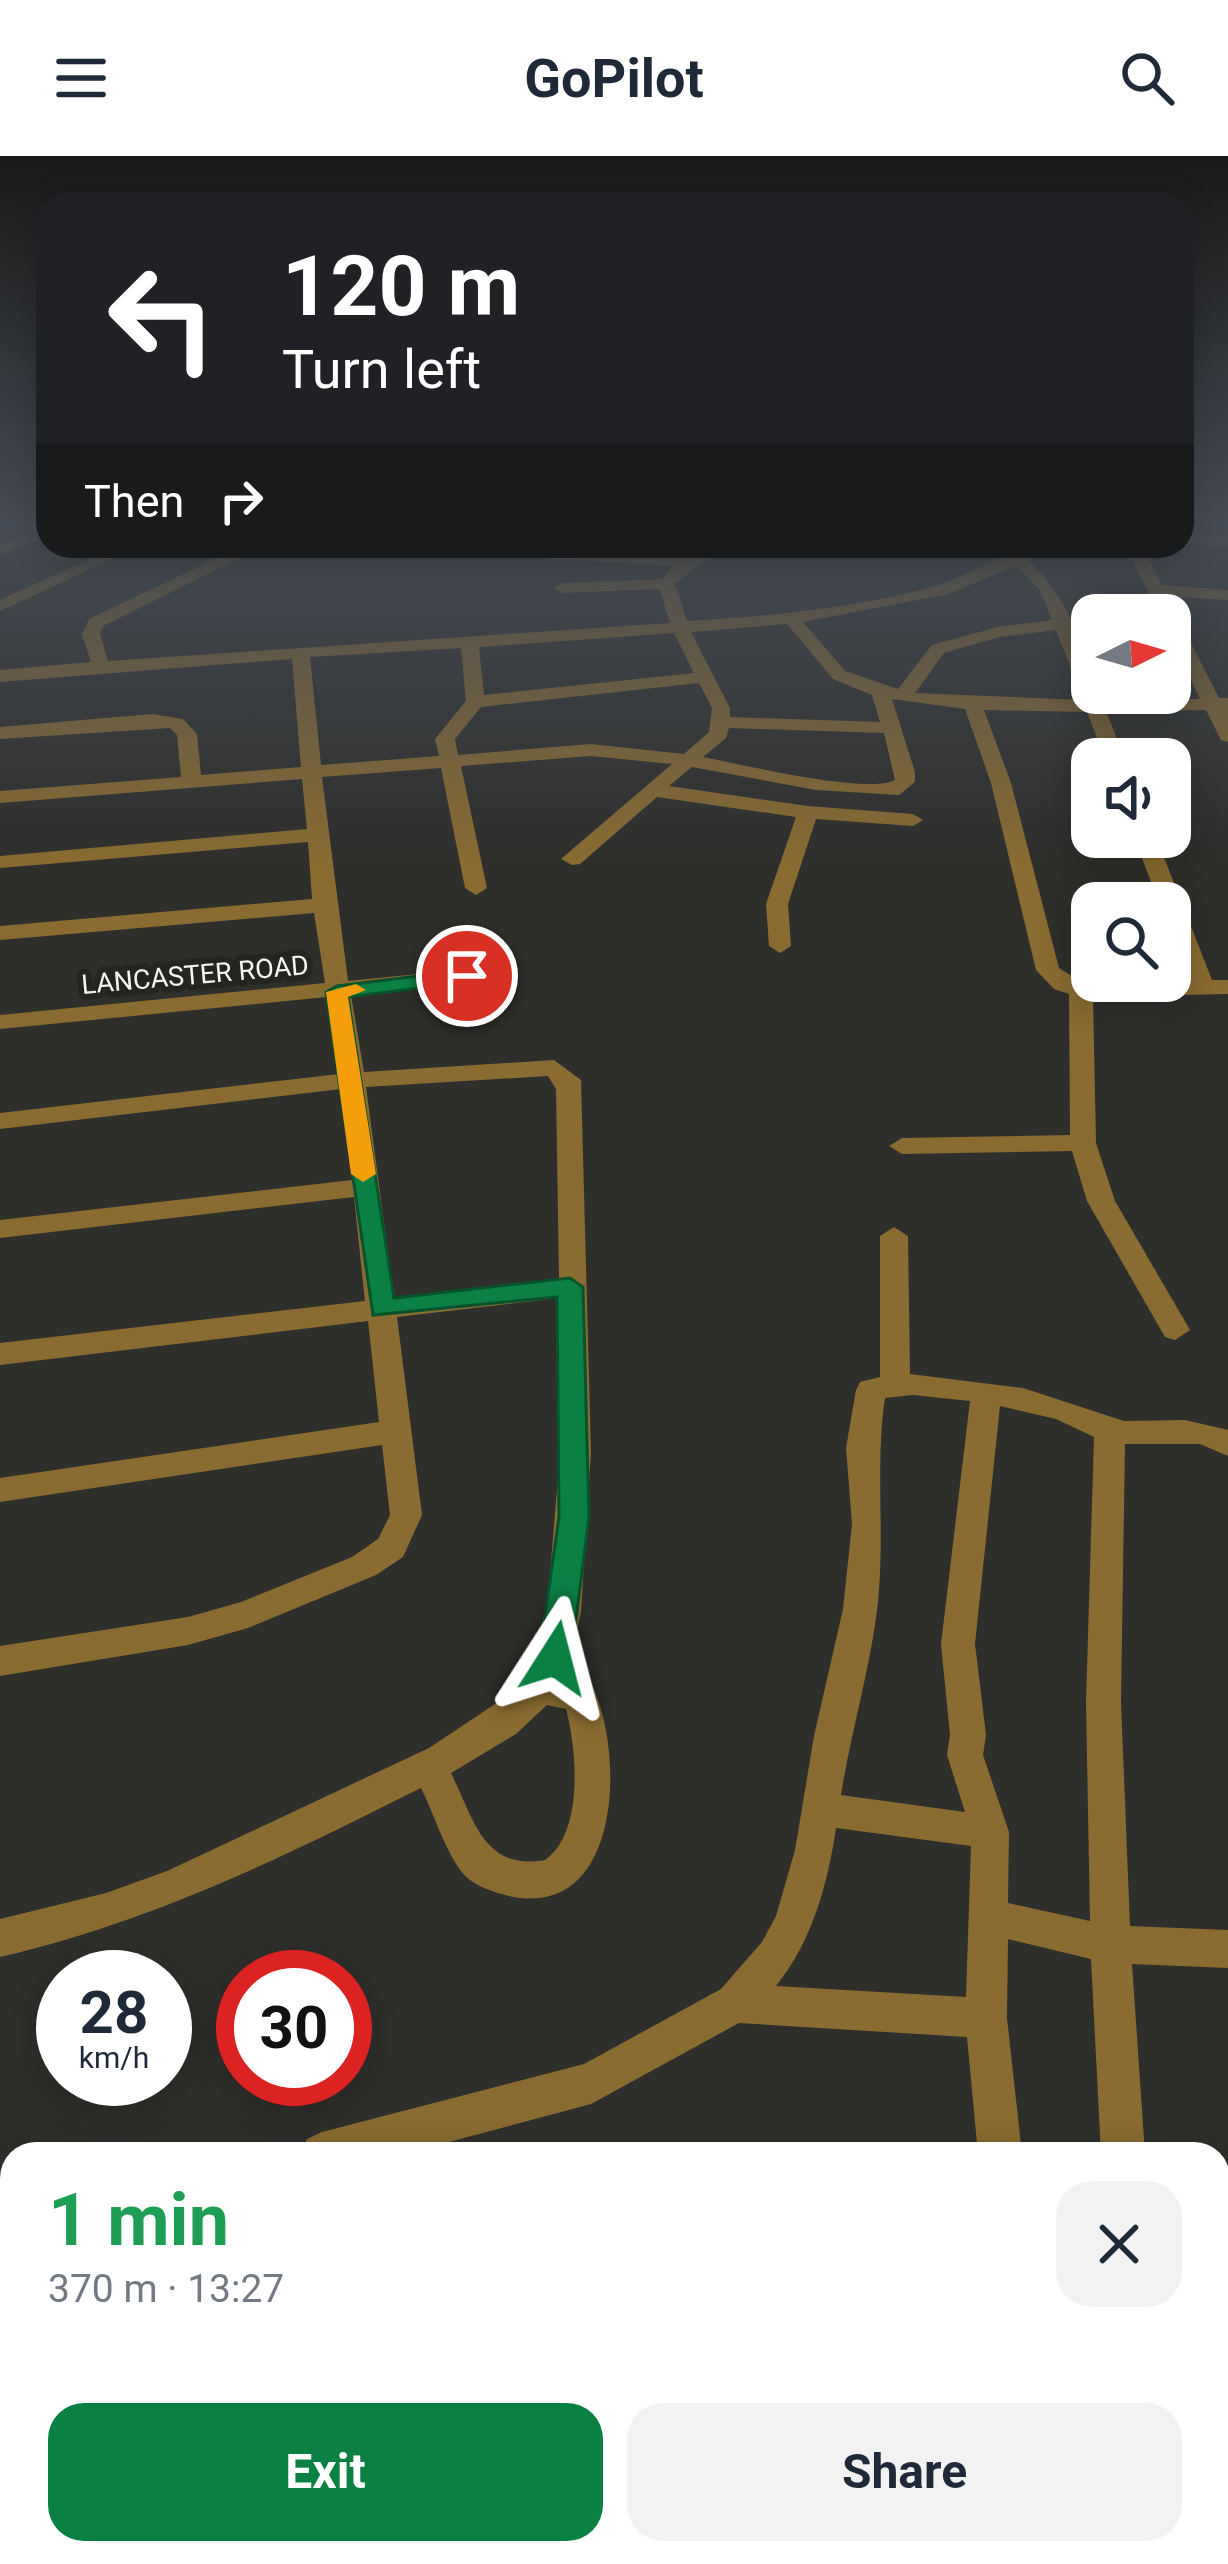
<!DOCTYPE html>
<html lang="en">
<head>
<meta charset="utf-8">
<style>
  :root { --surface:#fff; --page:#f2f2f3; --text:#1f2937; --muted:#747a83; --accent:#0b8043 }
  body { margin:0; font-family:Roboto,sans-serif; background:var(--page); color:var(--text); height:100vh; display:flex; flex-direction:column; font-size:45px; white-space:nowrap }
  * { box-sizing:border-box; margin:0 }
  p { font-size:39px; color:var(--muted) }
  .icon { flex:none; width:66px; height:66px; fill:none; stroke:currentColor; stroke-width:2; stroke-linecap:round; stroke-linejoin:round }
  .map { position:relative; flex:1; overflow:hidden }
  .side { position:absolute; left:0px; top:1986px; width:1230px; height:423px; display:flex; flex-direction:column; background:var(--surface); border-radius:36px 36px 0 0; box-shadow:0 6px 30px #0003 }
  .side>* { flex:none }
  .top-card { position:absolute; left:36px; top:36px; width:1158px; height:366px; border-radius:36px; box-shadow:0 6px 30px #0003; background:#202124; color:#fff; overflow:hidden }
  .needle { width:78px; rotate:85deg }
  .tools { position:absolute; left:1071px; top:438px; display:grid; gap:24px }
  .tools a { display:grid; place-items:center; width:120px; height:120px; border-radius:24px; background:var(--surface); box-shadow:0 6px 30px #0003; font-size:60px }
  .speed { position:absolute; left:36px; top:1794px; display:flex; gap:24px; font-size:60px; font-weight:700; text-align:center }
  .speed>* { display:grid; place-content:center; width:156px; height:156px; border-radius:50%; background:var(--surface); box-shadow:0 6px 30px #0003; line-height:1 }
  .speed small { font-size:30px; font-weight:400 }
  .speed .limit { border:18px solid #d22; background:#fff; color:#111 }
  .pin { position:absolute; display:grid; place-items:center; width:102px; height:102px; color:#fff; margin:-51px; border:6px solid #fff; border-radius:50%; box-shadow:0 3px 12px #0007 }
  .me { position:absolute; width:132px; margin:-66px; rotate:9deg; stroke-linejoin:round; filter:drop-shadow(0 0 9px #0008) }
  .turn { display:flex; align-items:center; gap:42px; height:252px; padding:0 48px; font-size:54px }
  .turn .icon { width:156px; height:156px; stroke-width:2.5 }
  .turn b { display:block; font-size:84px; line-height:102px }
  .then { display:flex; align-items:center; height:114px; padding:0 48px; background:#0003; gap:24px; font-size:45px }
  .round { display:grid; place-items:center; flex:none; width:126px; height:126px; border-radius:36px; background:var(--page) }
  .overview { display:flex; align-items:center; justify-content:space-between; height:204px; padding:0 48px }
  h1 { font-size:72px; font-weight:700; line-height:90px; color:#1e9e55 }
  .button { display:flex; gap:24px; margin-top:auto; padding:24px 48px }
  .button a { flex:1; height:138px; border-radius:36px; background:var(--accent); color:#fff; font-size:48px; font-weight:700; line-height:138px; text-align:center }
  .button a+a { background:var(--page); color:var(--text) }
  header { display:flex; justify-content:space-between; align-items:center; height:156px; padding:0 48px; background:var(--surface); font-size:54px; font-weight:700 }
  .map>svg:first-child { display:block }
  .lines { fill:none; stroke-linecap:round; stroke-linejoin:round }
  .minor { fill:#8a6b31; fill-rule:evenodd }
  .route { fill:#0b8043; stroke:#07532c; stroke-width:3 }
  .slow { fill:#f59e0b }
  .labels { text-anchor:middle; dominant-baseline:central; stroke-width:12; stroke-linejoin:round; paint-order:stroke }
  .far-street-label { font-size:27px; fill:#f5f5f3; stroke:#252421 }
</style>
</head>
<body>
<header><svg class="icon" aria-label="menu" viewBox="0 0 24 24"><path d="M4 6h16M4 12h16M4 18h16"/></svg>GoPilot<svg class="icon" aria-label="search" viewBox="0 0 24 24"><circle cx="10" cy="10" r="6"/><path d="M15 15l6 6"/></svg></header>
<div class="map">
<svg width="1228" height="2408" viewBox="0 0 1228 2408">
  <rect width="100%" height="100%" fill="#2e2e2b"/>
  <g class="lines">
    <!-- minor -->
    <g class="minor">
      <path d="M42,371h6v9l-48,19v-11z"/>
      <path d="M1182,378l46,2v10l-46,-2z"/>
      <path d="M119,390h21l-140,65v-11z"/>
      <path d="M243,390h21l-161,80 -3,8 8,27 562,-38 -10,-34 -98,4 -8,-5 8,-5 100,-4 11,-13 -250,-15 -8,-5 272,11 17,-11h19l-48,38 12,37c81,-5 162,-12 241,-33 41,-10 82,-42 123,-42l-23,14c33,31 64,87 64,133h6l3,7 99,-1 -30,-62v-22h-11l-33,-69h16l20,39 66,5v10l-61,-4 52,102h9v44l-7,-2 -15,-30 -100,1 19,48h-20l-18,-47 -103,-2 27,73 48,185 24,15 105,-2 -18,-49v-29h-11l-25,-66h22l56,143h16v14l-135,3 3,146 19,58 75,129 -15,10 -10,-3 -78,-136 -15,-50 -170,3 -13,-8 13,-8 168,-3 -1,-141 -15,-5 -18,-19 -45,-187 -26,-74 -73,-10 23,73v10l-16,13 -83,-5 -124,-23 -23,19 139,20 105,8 10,6 -10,6 -97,-7 -28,85 3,42 -11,7 -11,-7 -3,-42 30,-87 -139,-20 -77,67 -8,1 -11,-6 111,-95 -81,-8 -130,10 26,122 -11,7 -11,-7 -24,-120 -119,9 26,204 119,-12 12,7 -12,7 -116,12 13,77 190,-12 27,20 10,372 -10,161 -16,64 28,11c32,67 28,233 -84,208 -16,-4 -38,-11 -48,-25 -17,-23 -27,-57 -40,-83 -140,70 -267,133 -421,169v-38l106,-26 61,-22 262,-123 87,-58 23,-36 9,-55 12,-147 -1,-154 -162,19 25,198 -19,42 -27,18 -128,53 -60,17 -188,31v-30l188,-29 53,-15 111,-45 26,-18 12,-24 -8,-70 -382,57v-24l379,-56 -11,-101 -368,44v-22l365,-42 -11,-104 -354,41v-18l352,-40 -11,-91 -341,40v-16l339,-39 -12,-77 -327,32v-14l325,-32 -11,-70 -314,27v-14l312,-27 -4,-57 -308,26v-12l307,-27 -5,-50 -302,24v-12l181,-14 -4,-42 -7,-7 -170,11v-12l152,-13 31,5 14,15 4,41 100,-8 -9,-108 -292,23v-12l91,-8 -9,-28 7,-15zM1016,410l24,24 12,30 -54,7 -66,18 -34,44 -53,-18 -42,-49 145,-28zM787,468l46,55 39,16 8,27 -150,-5v-9l-39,-76zM1056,474l27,70 -168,-7 29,-40 55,-16zM674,477l20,40 -210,22 -5,-48zM461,492l5,53 -31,38 4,17 -118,9 -11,-108zM699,527l13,25 -3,24 -25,22 -93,-10 -133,11 -3,-16 26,-32zM729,572l155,5 11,47c-26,15 -156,-16 -192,-23l23,-19zM548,920l8,13 3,190 -165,19 -28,-211zM547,1549l19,4c11,41 18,124 -21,151 -62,11 -71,-41 -94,-87l65,-39z"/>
      <path d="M894,1071l14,9 2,138 113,14 101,33 61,-1 43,10v26l-28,-12h-75l-4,258 9,224 98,4v38l-96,-4 13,190h-44l-10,-195 -83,-20 -1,79 15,136h-44l-11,-117 -228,-14 -148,81 -187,50h-104l7,-15 15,-7 262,-68 137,-75 41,-47 14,-26 19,-66 19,-114 29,-127 9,-85 -6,-76 10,-58 4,-8 20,-5v-141zM913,1239l57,6 -29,243 9,91 -3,20 18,57 -124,-17c10,-64 30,-128 37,-193 7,-69 -3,-136 7,-204zM1000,1250l56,13 38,18 -8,265 4,219 -82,-18 1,-71 -26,-77 3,-20 -11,-91zM836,1672l135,18 -5,151 -190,-11c36,-44 52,-103 60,-158z"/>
      <path d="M12,2051v44l-12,2v-44z"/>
      <path d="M12,2365v32h22l-5,11h-29v-38z"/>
      <path d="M467,2397h50l1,11h-50z"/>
      <path d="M1017,2397h50l2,11h-50z"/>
      <path d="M1125,2397h50l1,11h-50z"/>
    </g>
  </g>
  <!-- sky -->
  <linearGradient id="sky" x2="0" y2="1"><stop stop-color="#191918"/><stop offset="0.52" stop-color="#464c55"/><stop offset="1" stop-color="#464c55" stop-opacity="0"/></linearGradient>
  <rect width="1228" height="708" fill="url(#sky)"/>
  <!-- route -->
  <path class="route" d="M467,814l8,2v9l-127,16 46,301 176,-20 13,9 6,230 -18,141 -4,10 -12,4 -11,-4 -5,-10 20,-141 -2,-220 -184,18 -47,-323 11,-6z"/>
  <!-- slow -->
  <path class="slow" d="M356,828l10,6 -18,7 28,177 -13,8 -12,-8 -25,-182z"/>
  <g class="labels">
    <!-- far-street labels -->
    <g class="far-street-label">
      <text transform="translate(195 819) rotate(-5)">LANCASTER ROAD</text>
    </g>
  </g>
</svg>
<div class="tools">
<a><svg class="needle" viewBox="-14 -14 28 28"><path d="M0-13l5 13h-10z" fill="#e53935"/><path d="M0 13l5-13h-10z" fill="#747a83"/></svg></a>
<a><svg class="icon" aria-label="sound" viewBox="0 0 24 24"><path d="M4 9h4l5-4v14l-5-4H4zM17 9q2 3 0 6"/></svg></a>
<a><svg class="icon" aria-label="search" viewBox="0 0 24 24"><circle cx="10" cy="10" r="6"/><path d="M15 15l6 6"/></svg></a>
</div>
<div class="speed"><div>28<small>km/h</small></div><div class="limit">30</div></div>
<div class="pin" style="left:467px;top:820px;background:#d93025"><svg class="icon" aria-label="arrive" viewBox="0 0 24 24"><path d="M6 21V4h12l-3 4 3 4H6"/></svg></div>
<svg class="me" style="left:555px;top:1502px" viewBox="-20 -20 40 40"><path d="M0-17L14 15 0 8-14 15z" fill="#0b8043" stroke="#fff" stroke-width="4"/></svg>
<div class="top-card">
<div class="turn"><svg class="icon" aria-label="left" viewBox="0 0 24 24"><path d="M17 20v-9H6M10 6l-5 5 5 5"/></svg><div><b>120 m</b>Turn left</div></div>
<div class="then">Then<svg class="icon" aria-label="right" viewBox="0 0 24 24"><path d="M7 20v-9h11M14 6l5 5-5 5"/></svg></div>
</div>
<section class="side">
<div class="overview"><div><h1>1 min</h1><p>370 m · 13:27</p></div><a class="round"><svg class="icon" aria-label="close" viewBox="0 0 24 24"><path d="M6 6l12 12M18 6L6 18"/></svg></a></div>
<div class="button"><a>Exit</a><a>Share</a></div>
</section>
</div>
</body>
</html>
